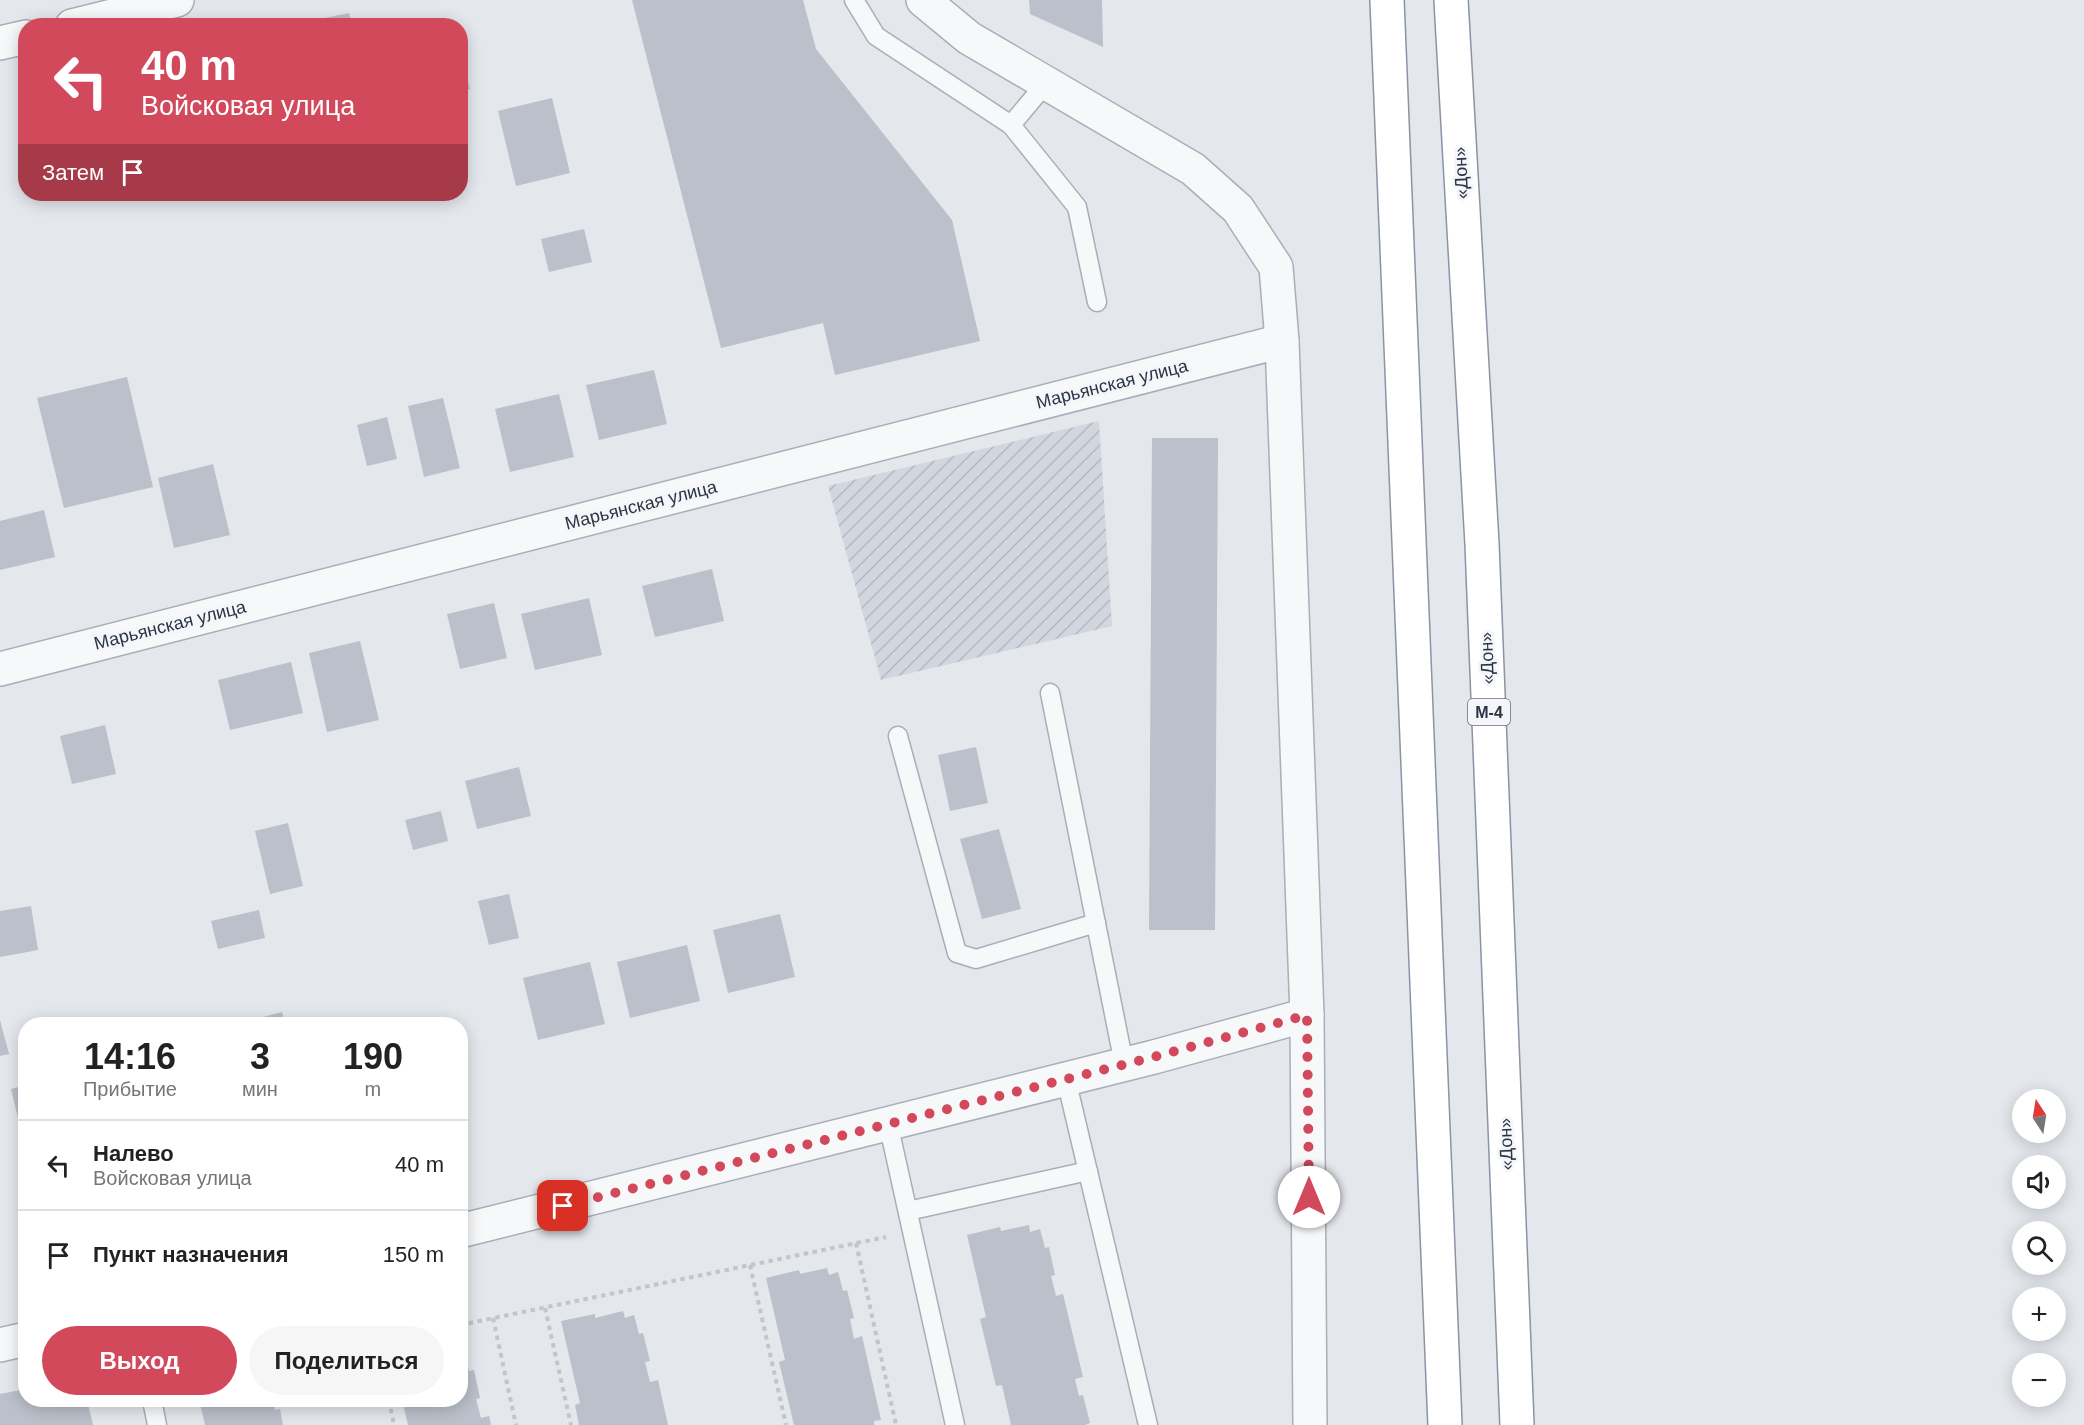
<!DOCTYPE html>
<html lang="ru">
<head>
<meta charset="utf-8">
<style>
  :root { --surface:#fff; --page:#f6f6f6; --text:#222; --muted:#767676; --line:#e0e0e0; --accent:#d1495b }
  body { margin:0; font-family:Helvetica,sans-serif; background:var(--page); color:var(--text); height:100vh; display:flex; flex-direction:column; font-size:22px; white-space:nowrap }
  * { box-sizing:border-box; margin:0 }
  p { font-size:20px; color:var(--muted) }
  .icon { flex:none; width:33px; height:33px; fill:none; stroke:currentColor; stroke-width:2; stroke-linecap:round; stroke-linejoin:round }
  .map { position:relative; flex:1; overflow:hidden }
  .details { position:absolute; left:18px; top:1017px; width:450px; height:390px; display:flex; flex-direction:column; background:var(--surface); border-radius:24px; box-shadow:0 3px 15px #0003 }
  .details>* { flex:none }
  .guide { position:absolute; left:18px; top:18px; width:450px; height:183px; border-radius:24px; box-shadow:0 3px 15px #0003; background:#d1495b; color:#fff; overflow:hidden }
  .needle { width:39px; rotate:348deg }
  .buttons { position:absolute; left:2012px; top:1089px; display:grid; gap:12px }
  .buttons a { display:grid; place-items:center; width:54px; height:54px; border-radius:50%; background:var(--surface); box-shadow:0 3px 15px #0003; font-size:30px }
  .pin { position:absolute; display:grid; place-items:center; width:51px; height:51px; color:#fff; margin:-26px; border-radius:12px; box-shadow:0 3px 9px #0006 }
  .me { position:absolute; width:66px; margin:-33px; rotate:0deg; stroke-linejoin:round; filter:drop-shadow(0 0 4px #0008) }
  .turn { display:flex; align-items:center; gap:21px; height:126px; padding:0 24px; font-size:27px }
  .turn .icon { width:78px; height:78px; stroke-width:2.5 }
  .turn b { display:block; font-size:42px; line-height:51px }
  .then { display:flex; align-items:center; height:57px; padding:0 24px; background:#0003; gap:12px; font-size:22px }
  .eta { display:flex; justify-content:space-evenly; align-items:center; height:102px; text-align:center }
  .eta b { font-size:36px; font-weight:700; line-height:42px }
  .button { display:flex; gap:12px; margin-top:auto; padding:12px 24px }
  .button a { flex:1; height:69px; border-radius:36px; background:var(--accent); color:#fff; font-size:24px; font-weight:700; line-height:69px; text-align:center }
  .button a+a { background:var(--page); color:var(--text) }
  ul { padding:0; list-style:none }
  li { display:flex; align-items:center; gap:18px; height:90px; padding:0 24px; border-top:2px solid var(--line) }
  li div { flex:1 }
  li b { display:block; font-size:22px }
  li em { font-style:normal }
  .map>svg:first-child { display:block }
  .industrial { fill:url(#industrial-furrows) }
  .building { fill:#bbc0ca }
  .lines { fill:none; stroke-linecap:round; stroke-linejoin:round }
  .lane-casing { stroke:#a9aeb7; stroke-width:21 }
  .street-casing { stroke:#a9aeb7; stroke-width:36 }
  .highway-casing { stroke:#8b94a3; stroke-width:36 }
  .path { stroke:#c2c5cb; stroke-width:4; stroke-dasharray:4.5 4.5; stroke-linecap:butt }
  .lane { stroke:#f7f8fa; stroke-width:18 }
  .street { stroke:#f7f8fa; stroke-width:33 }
  .highway { stroke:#fff; stroke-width:33 }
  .route { stroke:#d1495b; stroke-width:10; stroke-dasharray:0 18 }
  .labels { text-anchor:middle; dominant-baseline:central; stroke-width:6; stroke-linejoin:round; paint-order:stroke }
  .shield { fill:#f4f6f9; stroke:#676e7b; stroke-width:1.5 }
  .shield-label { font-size:16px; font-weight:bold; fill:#2b3445 }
  .street-label { font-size:18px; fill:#2b3445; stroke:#f4f6f9 }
</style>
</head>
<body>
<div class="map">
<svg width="2084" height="1425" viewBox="0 0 2084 1425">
  <defs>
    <pattern id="industrial-furrows" width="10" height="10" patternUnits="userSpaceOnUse" patternTransform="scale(1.5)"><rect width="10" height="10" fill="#d2d6de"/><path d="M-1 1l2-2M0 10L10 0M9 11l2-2" fill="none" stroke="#b4b8c0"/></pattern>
  </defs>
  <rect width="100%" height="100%" fill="#e4e7ec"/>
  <!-- industrial -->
  <path class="industrial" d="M1099,421l13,205 -231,54 -53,-194z"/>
  <!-- building -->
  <g class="building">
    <path d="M632,0h171l13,49 136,171 28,121 -145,34 -12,-52 -102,25z"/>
    <path d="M1029,0h73l1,47 -73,-33z"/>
    <path d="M349,13l3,13h-26l-1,-8z"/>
    <path d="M460,53l10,36 -10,2z"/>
    <path d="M552,98l18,75 -54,13 -18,-75z"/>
    <path d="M584,229l8,33 -43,10 -8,-33z"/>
    <path d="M654,370l13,54 -68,16 -13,-55z"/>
    <path d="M127,377l26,110 -89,21 -27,-110z"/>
    <path d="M559,394l15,63 -64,15 -15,-63z"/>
    <path d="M443,398l17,70 -36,9 -16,-71z"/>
    <path d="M387,417l10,42 -30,7 -10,-41z"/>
    <path d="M1152,438h66l-3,492h-66z"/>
    <path d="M213,464l17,71 -56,13 -16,-70z"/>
    <path d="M44,510l11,47 -55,13v-49z"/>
    <path d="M712,569l12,52 -69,16 -13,-51z"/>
    <path d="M589,598l13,57 -67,15 -14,-56z"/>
    <path d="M494,603l13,55 -47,11 -13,-55z"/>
    <path d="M360,641l19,79 -52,12 -18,-79z"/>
    <path d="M291,662l12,51 -73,17 -12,-50z"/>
    <path d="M105,725l11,49 -44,10 -12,-48z"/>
    <path d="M976,747l12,56 -38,8 -12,-56z"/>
    <path d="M519,767l12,49 -54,13 -12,-48z"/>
    <path d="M441,811l7,30 -35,9 -8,-30z"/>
    <path d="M288,823l15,63 -33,8 -15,-63z"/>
    <path d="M999,829l22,80 -39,10 -22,-80z"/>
    <path d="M509,894l10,44 -30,7 -11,-44z"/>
    <path d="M31,906l7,44 -38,7v-46z"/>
    <path d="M259,910l6,28 -47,11 -7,-28z"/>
    <path d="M780,914l15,63 -67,16 -15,-63z"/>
    <path d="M687,945l13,56 -70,17 -13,-56z"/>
    <path d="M590,962l15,62 -67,16 -15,-62z"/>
    <path d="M282,1012l3,12h-49z"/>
    <path d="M0,1020l9,34 -9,2z"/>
    <path d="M26,1085v62h-1l-14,-58z"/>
    <path d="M1029,1225l1,7 10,-3 5,19 4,-1 6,28 -4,1 5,20 7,-2 20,83 -8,2 4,17 4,-1 7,28 -5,2h-74l-9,-40 -6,1 -16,-67 6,-2 -19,-82 33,-8 1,4z"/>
    <path d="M827,1268l2,7 9,-3 5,19 4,-1 7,28 -4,1 4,20 8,-3 19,84 -7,1v4h-80l-15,-63 6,-2 -19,-82 33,-8 1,4z"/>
    <path d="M623,1311l2,7 9,-3 5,19 4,-1 7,28 -5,1 5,20 8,-2 10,45h-89l-4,-20 5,-2 -19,-82 34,-7v4z"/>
    <path d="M465,1352l4,19 5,-1 6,28 -4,1 5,19 8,-2 2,9h-83l-6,-25h58v-47z"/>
    <path d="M26,1389v11h61l6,25h-93v-31z"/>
    <path d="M199,1400h74l2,10 5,-1 3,16h-78z"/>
  </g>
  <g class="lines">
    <defs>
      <g id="lane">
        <path d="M854,0l22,36 135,89"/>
        <path d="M1046,83l-35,42 66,82 20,95"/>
        <path d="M1050,693l74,371"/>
        <path d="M898,736l59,217 19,6 120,-36"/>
        <path d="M1066,1079l82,346"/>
        <path d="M888,1123l67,302"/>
        <path d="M908,1211l180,-40"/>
        <path d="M152,1400l5,25"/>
      </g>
      <g id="street">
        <path d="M923,0l46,38 224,131 45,40 38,58 6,74 25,674 3,410"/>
        <path d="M72,26l105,-26"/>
        <path d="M0,43l26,-6"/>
        <path d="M0,669l1282,-328"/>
        <path d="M460,1231l694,-174 153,-42"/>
        <path d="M0,1345l26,-6"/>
      </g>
      <g id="highway">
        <path d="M1387,0l58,1425"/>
        <path d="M1451,0l31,544 35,881"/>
      </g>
    </defs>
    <!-- lane casing -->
    <use href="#lane" class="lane-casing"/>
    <!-- street casing -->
    <use href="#street" class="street-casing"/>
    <!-- highway casing -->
    <use href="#highway" class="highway-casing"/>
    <!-- path -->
    <g class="path">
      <path d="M856,1243l40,182"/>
      <path d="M750,1265l36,160"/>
      <path d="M545,1308l26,117"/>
      <path d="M493,1318l23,107"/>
      <path d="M460,1325l426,-88"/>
      <path d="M389,1400l5,25"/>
    </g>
    <!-- lane -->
    <use href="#lane" class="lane"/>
    <!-- street -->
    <use href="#street" class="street"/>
    <!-- highway -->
    <use href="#highway" class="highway"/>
  </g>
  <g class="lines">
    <!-- route -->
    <path class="route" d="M563,1206l591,-149 153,-42 2,182"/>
  </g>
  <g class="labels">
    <!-- shield labels -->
    <rect class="shield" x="1468" y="699" width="42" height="26" rx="4.5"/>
    <g class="shield-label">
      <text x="1489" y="712">М-4</text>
    </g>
    <!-- street labels -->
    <g class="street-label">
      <text transform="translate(1461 173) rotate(-93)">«Дон»</text>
      <text transform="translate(1112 384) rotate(-14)">Марьянская улица</text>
      <text transform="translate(641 505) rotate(-14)">Марьянская улица</text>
      <text transform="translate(170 625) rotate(-14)">Марьянская улица</text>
      <text transform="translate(1487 658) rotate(-92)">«Дон»</text>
      <text transform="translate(1506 1144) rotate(-92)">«Дон»</text>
    </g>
  </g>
</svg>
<div class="buttons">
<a><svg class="needle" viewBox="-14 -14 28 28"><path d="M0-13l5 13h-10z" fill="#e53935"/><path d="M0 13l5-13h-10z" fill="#767676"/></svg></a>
<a><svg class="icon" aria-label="sound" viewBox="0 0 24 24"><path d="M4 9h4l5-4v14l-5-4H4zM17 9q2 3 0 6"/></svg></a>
<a><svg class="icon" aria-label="search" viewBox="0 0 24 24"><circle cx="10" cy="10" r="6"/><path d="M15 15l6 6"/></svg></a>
<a>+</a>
<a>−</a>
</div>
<div class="pin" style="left:563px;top:1206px;background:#d93025"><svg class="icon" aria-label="arrive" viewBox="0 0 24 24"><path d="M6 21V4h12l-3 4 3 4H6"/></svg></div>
<svg class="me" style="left:1309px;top:1197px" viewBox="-20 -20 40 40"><circle r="19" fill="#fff"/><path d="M0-13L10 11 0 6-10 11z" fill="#d1495b"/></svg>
<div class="guide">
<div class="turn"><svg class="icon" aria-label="left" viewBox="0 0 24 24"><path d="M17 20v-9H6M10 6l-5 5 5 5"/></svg><div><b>40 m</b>Войсковая улица</div></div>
<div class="then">Затем<svg class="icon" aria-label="arrive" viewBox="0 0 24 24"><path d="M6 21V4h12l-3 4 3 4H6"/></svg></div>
</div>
<section class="details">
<div class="eta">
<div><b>14:16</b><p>Прибытие</p></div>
<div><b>3</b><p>мин</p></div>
<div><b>190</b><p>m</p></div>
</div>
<ul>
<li><svg class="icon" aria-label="left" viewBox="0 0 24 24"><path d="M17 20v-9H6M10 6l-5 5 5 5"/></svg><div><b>Налево</b><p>Войсковая улица</p></div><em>40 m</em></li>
<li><svg class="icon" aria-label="arrive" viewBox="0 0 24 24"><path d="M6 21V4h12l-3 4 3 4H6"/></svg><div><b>Пункт назначения</b></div><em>150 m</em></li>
</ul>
<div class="button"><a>Выход</a><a>Поделиться</a></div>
</section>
</div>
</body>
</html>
